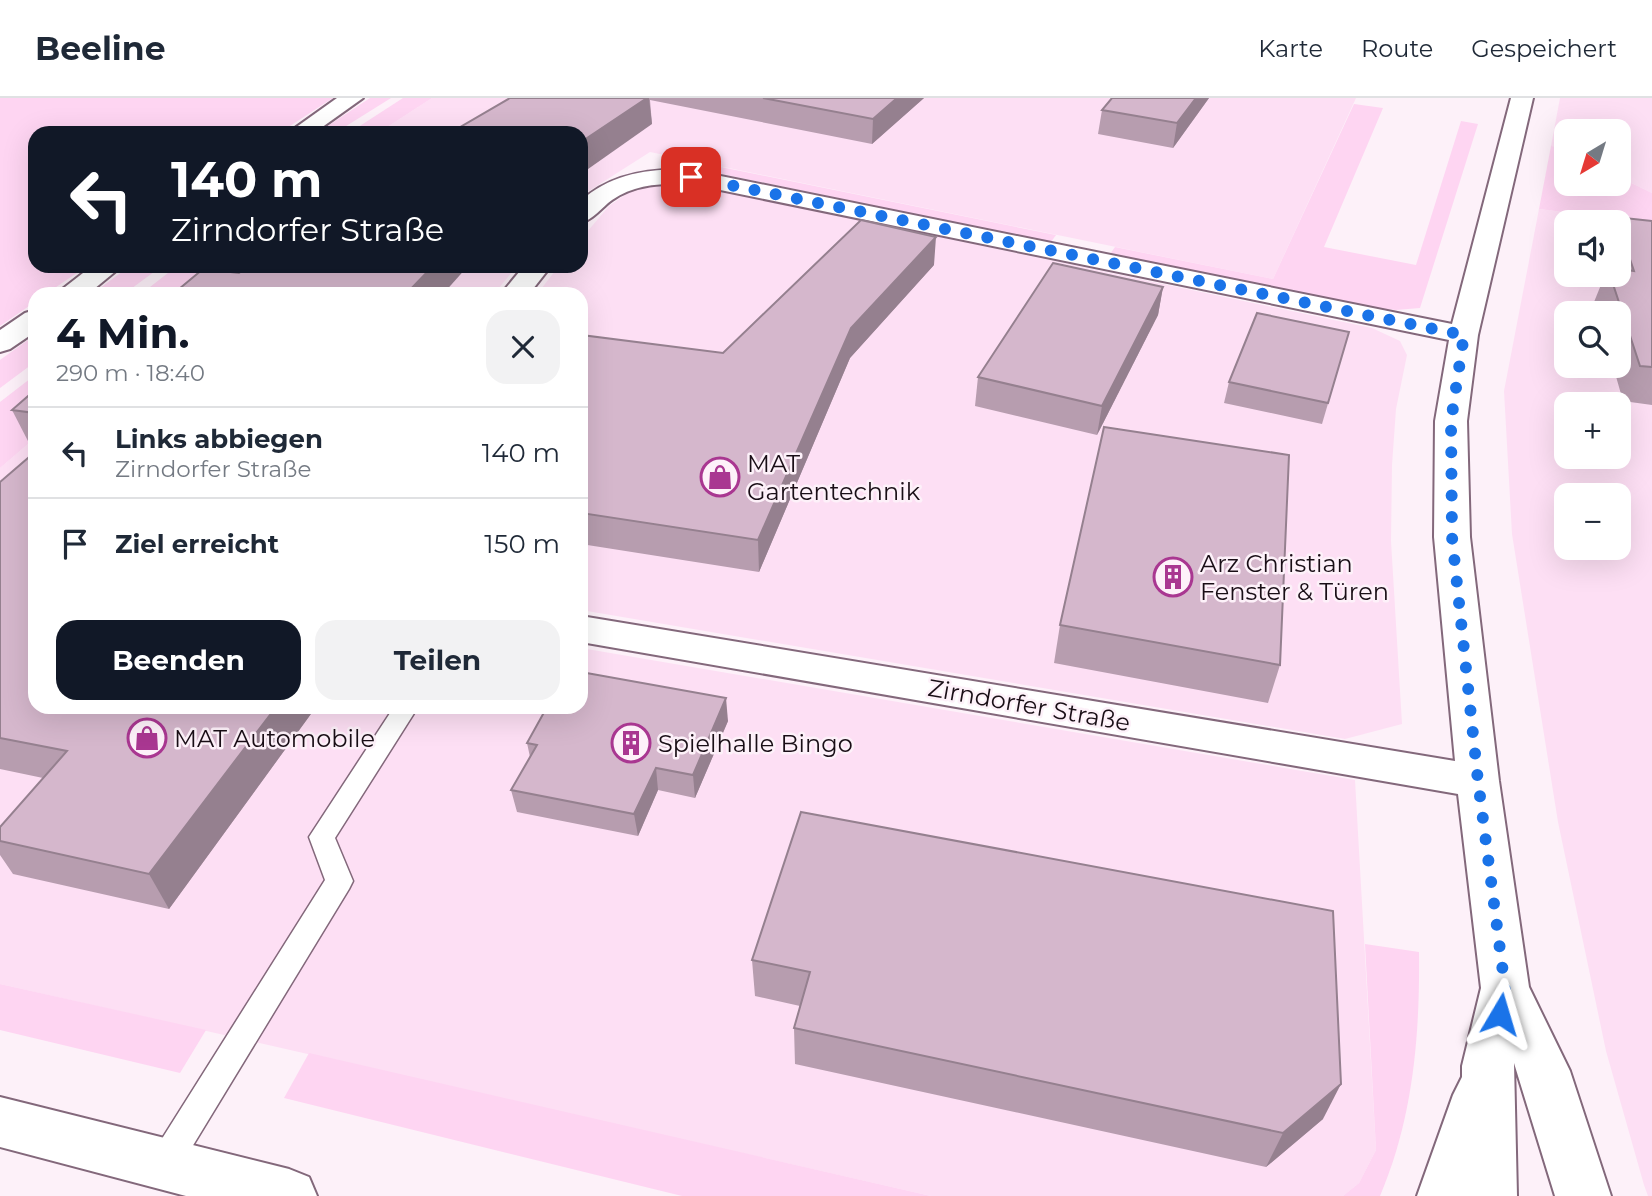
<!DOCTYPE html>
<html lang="de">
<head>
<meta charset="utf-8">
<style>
  :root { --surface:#fff; --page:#f2f2f3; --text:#1f2937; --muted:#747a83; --line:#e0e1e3; --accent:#111827 }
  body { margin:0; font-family:Montserrat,sans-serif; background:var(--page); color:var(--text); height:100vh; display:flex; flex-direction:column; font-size:26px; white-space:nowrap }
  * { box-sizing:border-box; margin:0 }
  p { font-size:23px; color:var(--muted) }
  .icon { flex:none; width:38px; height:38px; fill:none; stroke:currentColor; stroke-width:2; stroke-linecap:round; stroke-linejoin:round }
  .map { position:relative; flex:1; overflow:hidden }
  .details { position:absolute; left:28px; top:189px; width:560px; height:427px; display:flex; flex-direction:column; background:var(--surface); border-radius:21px; box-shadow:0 7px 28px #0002 }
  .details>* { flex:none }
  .top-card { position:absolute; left:28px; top:28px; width:560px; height:147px; border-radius:21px; box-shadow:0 7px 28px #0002; background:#111827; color:#fff; overflow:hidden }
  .needle { width:46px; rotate:218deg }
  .buttons { position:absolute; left:1554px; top:21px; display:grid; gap:14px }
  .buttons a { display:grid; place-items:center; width:77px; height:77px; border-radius:14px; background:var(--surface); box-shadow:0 7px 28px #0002; font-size:35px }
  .pin { position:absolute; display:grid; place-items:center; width:60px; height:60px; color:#fff; margin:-30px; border-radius:14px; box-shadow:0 4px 10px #0006 }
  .me { position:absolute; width:77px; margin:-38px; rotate:7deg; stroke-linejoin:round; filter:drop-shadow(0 0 5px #0008) }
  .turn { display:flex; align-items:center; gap:24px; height:147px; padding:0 28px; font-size:32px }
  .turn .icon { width:91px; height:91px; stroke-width:2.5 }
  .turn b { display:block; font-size:49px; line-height:60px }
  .round { display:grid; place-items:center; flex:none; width:74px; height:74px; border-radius:21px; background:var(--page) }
  .summary { display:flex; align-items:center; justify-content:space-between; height:119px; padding:0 28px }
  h1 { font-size:42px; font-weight:700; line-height:52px; color:var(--accent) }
  .cta { display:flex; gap:14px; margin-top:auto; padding:14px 28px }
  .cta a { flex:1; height:80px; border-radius:21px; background:var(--accent); color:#fff; font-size:28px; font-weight:700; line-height:80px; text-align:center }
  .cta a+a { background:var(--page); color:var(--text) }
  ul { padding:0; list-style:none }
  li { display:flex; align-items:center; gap:21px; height:91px; padding:0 28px; border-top:2px solid var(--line) }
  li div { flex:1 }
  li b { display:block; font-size:26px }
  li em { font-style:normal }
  header { display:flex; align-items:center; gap:42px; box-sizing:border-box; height:98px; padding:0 35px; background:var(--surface); border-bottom:2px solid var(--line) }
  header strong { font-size:33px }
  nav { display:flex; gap:38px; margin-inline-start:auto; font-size:24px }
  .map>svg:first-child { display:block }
  .built { fill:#fddff4; fill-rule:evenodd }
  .green { fill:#fed5f2 }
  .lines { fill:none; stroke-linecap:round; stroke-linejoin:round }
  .lane-casing { stroke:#83687b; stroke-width:3 }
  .street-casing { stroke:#83687b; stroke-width:4 }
  .secondary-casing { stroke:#83687b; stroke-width:4 }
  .lane { fill:#fff; fill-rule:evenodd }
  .street { fill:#fff; fill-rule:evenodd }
  .secondary { fill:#fff; fill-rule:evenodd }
  .wall { fill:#b79daf }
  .shaded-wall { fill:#95808f }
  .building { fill:#d5b7cc; stroke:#95808f; stroke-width:2 }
  .route { stroke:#1a73e8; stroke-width:12; stroke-dasharray:0 21.6 }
  .labels { text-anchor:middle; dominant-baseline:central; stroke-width:5; stroke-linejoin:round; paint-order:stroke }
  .poi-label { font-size:24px; fill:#190e16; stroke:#fdf1f9; text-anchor:start }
  .street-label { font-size:24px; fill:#190e16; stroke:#fdf1f9 }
</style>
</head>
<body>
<header>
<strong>Beeline</strong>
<nav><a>Karte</a><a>Route</a><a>Gespeichert</a></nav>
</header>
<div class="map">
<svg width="1652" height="1098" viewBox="0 0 1652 1098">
  <rect width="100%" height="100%" fill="#fdf1f9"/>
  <!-- built -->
  <g class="built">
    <path d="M432,0h924l-83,181 -623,-127 -69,44v-63h-203z"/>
    <path d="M1560,0h92v95l-31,-15 -2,-4v-43h-53v17l-15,-2z"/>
    <path d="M667,85l22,1 683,144 28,13 7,14 -11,54 -4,56 -1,76 11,183 -57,15 -764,-129v-316h-44l22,-28h22v-27l28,-33 20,-14 20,-7z"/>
    <path d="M1539,111l113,14v973h-4l-4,-11 -38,-134 -48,-229 -46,-288 -8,-143zM1566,124h53v53h-53zM1566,215h53v53h-53zM1566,306h53v53h-53zM1566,397h53v53h-53z"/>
    <path d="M231,168h286l-23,28h-296z"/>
    <path d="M35,340v269h546v-59l774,132 21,370 -17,33 -16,13h-412l-931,-212v-516z"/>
  </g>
  <!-- green -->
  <g class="green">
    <path d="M0,0h333l-54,35h-244v133h52l-41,28h-11v8l-35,24z"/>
    <path d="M370,0h21l-56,35h-18z"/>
    <path d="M403,0h29l-54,35h-29z"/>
    <path d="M1354,6l29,4 -59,139 92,18 45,-144 17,3 -58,184 -24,2 -29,-3 -257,-53 5,-7 158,32z"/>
    <path d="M1551,48l15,2v36h53v-10l2,4 31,15v30l-113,-14z"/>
    <path d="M706,66l350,71 -5,7 -353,-73z"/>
    <path d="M130,168h32l-38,28h-32z"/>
    <path d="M177,168h54l-33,28h-57z"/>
    <path d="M35,237v27l-35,26v-28z"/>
    <path d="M35,277v63l-35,30v-66z"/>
    <path d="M1365,846l54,8c1,84 -6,167 -39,244h-37l16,-13 17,-33z"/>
    <path d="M0,886l206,46 -26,43 -180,-43z"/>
    <path d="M309,955l622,143h-249l-398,-98z"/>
  </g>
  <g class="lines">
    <defs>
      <path id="lane" d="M394,609h24l-83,131 18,43 -4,8 -174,286 -11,4 -11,-4 -5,-11 5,-11 172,-273 -16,-43z"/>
      <g id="street">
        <path d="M1511,0h22l-55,237 -11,86 3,116 29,244 30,206 41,84 41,125h-56l-41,-133 3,133h-100l36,-101 9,-18v-11l19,-78 -23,-194 -877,-152v-26l874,145 -21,-224 1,-116 14,-81 -758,-156c-28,-1 -56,0 -79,16 -11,8 -18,19 -31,23v-22c30,-28 71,-33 110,-31l761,154z"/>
        <path d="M524,168h27l-22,28h-28z"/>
      </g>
      <g id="secondary">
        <path d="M337,0h26l-49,35h-26z"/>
        <path d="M92,168h30l-34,28h-32z"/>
        <path d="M35,212v22l-25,17 -10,3v-22l25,-17z"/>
        <path d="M0,999l289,72 20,8 8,19h-131l-186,-49z"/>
      </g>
    </defs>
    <!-- lane casing -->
    <use href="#lane" class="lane-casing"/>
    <!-- street casing -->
    <use href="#street" class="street-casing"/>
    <!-- secondary casing -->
    <use href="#secondary" class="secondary-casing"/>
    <!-- lane -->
    <use href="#lane" class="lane"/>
    <!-- street -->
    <use href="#street" class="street"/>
    <!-- secondary -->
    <use href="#secondary" class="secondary"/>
  </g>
  <!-- wall -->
  <g class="wall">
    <path d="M510,0h414l-52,46 -222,-44 2,24z"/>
    <path d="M1209,0l-36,50 -75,-14 4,-24z"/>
    <path d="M1615,119l37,4v184l-29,-4 -10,-35h6v-53h-22l-3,-11 11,-27h14v-53h-6z"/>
    <path d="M934,167l-84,93 -91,214 -178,-28v-209l142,18z"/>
    <path d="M1163,189l-5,28 -61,120 -122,-29 3,-29z"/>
    <path d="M1349,234l-27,92 -98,-21 5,-21z"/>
    <path d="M35,292v54l-6,-1 -17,-33z"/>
    <path d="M0,384l35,225h281l-147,202 -156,-35 -13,-19v-28l43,-49 -43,-9z"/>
    <path d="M1060,527l220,40 -12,38 -214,-40z"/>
    <path d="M728,623l-33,77 -37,-8 -20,46 -121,-24 -6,-22 19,-33 -3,-14z"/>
    <path d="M801,714l522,307 -57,48 -471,-103 -1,-36 6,-22 -45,-10 -3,-36z"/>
  </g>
  <!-- shaded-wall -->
  <g class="shaded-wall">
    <path d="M647,0h2l3,26 -71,50v-32z"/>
    <path d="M897,0h27l-52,46 1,-25z"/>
    <path d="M1196,0h13l-36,50 4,-25z"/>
    <path d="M936,139l-2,28 -84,93 -91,214 -1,-32 93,-212z"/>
    <path d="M433,168h35l-25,28h-37z"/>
    <path d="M1163,189l-5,28 -61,120 5,-29z"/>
    <path d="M726,600l2,23 -33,77 -2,-23z"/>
    <path d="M276,609h40l-147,202 -20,-35z"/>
    <path d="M656,670l2,22 -20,46 -4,-22z"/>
    <path d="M1341,986l-18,35 -57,48 17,-34z"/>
  </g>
  <!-- building -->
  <g class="building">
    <path d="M510,0h137l-66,44v-9h-131z"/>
    <path d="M763,0h134l-24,21z"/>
    <path d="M1112,0h84l-19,25 -75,-13z"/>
    <path d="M1615,119l37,4v146l-12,-1 -30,-91h9v-6l15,2 -15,-44v-5h-2z"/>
    <path d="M861,122l75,17 -85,91 -93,212 -177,-27v-178l142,18z"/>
    <path d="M1053,165l110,24 -61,119 -124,-29z"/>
    <path d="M248,168h185l-27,28h3h-236l30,-25 36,4z"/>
    <path d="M1257,215l92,19 -21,71 -99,-21z"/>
    <path d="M35,292v23l-23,-3z"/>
    <path d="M1104,329l185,28 -9,210 -220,-40z"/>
    <path d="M35,354v255h241l-127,167 -149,-33v-14l67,-76 -67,-13v-256z"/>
    <path d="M581,574l145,26 -33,77 -37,-7 -22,46 -123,-24 26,-45 -10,-2 20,-36h34z"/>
    <path d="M801,714l532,99 8,173 -58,49 -489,-105 16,-56 -58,-12z"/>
  </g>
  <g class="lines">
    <!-- route -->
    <path class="route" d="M691,79l773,158 -13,86 1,116 26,244 27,207 -5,26"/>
  </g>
  <!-- icons -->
  <defs>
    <symbol id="shop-ring" viewBox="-11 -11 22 22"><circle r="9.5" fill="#fdf1f9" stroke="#a93791" stroke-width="1.5"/><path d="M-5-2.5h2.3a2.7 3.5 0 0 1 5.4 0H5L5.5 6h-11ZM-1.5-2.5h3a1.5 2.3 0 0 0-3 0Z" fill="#a93791"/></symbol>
    <symbol id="building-ring" viewBox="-11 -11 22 22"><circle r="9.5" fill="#fdf1f9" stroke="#a93791" stroke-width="1.5"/><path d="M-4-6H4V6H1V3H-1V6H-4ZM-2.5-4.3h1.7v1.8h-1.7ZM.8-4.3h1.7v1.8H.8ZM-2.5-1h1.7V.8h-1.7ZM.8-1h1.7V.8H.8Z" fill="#a93791"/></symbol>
  </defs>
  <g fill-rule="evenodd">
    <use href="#shop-ring" x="698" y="357" width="44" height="44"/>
    <use href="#building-ring" x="1151" y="457" width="44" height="44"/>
    <use href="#shop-ring" x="125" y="618" width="44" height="44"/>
    <use href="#building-ring" x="609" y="623" width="44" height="44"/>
  </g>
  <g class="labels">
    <!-- poi labels -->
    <g class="poi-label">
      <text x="747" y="365">MAT<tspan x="747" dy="28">Gartentechnik</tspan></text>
      <text x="1200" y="465">Arz Christian<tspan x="1200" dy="28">Fenster &amp; Türen</tspan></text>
      <text x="174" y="640">MAT Automobile</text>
      <text x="658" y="645">Spielhalle Bingo</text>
    </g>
    <!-- street labels -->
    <g class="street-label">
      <text transform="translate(1029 607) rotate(10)">Zirndorfer Straße</text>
    </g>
  </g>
</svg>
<div class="buttons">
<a><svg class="needle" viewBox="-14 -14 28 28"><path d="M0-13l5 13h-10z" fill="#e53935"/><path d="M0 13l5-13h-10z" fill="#747a83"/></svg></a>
<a><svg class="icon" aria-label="sound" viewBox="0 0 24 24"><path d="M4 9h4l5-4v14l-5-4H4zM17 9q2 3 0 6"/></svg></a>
<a><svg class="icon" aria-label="search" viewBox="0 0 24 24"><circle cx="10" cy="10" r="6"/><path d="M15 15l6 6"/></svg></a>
<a>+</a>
<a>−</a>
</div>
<div class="pin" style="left:691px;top:79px;background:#d93025"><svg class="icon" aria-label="arrive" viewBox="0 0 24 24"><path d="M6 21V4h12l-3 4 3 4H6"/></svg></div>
<svg class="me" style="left:1500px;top:916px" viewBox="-20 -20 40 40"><path d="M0-17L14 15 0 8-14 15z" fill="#1a73e8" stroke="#fff" stroke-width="4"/></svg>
<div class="top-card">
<div class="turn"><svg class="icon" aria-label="left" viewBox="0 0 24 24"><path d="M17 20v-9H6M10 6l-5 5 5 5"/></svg><div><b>140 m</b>Zirndorfer Straße</div></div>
</div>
<section class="details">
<div class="summary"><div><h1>4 Min.</h1><p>290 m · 18:40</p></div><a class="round"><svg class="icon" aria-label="close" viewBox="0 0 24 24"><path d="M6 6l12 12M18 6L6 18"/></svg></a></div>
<ul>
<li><svg class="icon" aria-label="left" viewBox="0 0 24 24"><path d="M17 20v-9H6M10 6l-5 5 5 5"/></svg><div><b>Links abbiegen</b><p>Zirndorfer Straße</p></div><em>140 m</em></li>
<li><svg class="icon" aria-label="arrive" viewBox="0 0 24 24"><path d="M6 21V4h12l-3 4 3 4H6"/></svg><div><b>Ziel erreicht</b></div><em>150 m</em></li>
</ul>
<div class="cta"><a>Beenden</a><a>Teilen</a></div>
</section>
</div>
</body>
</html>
